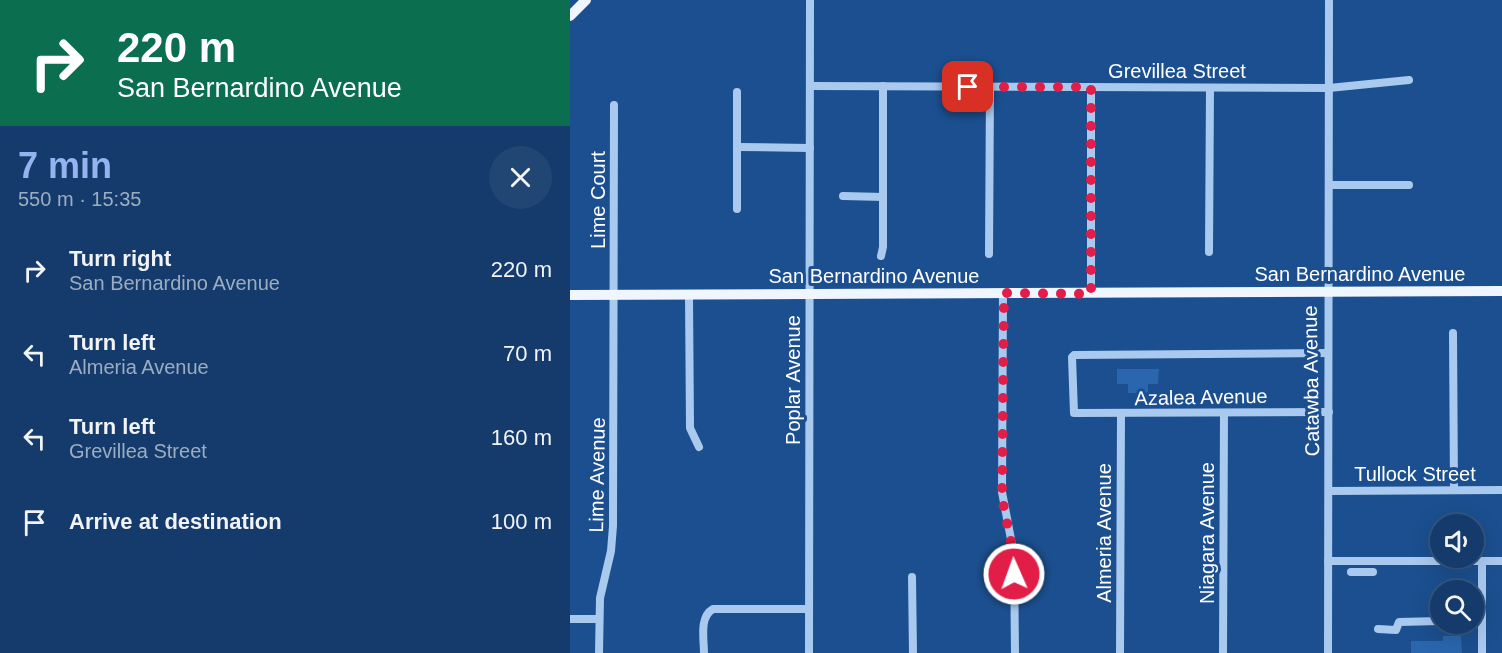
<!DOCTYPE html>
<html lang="en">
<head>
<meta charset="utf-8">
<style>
  :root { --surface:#143b6b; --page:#214673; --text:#f1f3f6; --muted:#9dadc1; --line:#33557e; --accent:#95b2f1 }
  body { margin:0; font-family:Arial,sans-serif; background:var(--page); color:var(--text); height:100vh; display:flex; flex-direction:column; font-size:22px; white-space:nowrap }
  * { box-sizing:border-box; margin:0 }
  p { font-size:20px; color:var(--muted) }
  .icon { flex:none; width:33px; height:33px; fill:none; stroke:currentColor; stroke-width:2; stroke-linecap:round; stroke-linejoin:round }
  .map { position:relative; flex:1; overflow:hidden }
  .drawer { display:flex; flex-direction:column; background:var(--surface); width:570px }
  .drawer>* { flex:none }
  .guide { background:#0b6e4f; color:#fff; overflow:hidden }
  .fabs { position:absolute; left:860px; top:514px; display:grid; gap:12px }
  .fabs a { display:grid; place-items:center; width:54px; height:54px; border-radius:50%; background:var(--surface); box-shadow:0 6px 24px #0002,0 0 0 2px var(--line); font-size:30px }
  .pin { position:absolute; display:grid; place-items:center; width:51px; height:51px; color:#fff; margin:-26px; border-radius:12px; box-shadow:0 3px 9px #0006 }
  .me { position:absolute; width:66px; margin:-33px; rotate:358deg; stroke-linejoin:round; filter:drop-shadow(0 0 4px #0008) }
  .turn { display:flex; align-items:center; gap:21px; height:126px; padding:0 18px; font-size:27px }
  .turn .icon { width:78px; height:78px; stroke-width:2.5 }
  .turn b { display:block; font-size:42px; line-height:51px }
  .round { display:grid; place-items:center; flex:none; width:63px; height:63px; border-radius:32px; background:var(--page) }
  .summary { display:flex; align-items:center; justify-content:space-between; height:102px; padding:0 18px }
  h1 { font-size:36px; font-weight:600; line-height:45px; color:var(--accent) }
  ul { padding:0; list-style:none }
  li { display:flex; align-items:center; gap:18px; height:84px; padding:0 18px }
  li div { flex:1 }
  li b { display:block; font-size:22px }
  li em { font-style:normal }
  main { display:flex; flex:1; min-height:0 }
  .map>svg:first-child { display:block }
  .building { fill:#2a66ad }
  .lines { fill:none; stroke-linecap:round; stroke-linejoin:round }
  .minor { stroke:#a9c9ee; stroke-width:8 }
  .major { stroke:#f0f6ff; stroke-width:10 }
  .route { stroke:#e11d48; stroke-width:10; stroke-dasharray:0 18 }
  .labels { text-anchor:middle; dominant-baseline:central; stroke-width:6; stroke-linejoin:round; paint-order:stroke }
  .street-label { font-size:20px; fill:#fff; stroke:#1b4f8f }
</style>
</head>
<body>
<main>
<section class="drawer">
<div class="guide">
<div class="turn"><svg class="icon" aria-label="right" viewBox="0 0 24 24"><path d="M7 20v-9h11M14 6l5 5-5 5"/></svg><div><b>220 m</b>San Bernardino Avenue</div></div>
</div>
<div class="summary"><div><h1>7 min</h1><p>550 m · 15:35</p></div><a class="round"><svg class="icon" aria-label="close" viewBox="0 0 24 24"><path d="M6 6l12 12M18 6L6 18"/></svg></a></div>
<ul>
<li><svg class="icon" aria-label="right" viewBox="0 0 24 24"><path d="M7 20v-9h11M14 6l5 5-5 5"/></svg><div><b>Turn right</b><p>San Bernardino Avenue</p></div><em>220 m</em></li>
<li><svg class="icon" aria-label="left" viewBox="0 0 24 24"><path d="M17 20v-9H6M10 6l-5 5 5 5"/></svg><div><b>Turn left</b><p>Almeria Avenue</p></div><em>70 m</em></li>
<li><svg class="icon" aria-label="left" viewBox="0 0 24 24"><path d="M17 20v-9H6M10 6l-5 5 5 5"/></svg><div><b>Turn left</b><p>Grevillea Street</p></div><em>160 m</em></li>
<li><svg class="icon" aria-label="arrive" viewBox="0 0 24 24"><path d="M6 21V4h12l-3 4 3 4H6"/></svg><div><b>Arrive at destination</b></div><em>100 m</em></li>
</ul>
</section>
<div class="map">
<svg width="932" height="653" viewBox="0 0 932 653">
  <rect width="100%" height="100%" fill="#1b4f8f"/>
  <!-- building -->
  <g class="building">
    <path d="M547,369h42l-1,15h-10v9h-20v-9h-11z"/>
    <path d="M873,636h18l1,17h-51v-12h32z"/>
  </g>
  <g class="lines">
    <!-- minor -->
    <g class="minor">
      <path d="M240,86l519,2 80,-8"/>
      <path d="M167,92v117"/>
      <path d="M168,147l72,1"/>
      <path d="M759,185h80"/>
      <path d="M273,196l40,1"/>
      <path d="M639,252l1,-164"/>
      <path d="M419,254l1,-167"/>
      <path d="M311,256l2,-9v-161"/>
      <path d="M433,293l-1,199 12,63 1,98"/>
      <path d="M521,293v-206"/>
      <path d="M119,295l1,133 9,19"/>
      <path d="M883,333l1,157"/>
      <path d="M758,353l-254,2 -2,2 2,56 255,-1"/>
      <path d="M759,491l173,-1"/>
      <path d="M758,561h174"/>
      <path d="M912,561v92"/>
      <path d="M781,572h22"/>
      <path d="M342,577l1,76"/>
      <path d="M0,619h29"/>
      <path d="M808,629l18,1 3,-8 41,-1"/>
      <path d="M29,653l1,-55 11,-47 2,-25 1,-421"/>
      <path d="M134,653c0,-14 -5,-36 9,-44h96"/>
      <path d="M239,653l1,-653"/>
      <path d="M550,653l1,-239"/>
      <path d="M653,653l1,-240"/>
      <path d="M758,653l1,-653"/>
    </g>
    <!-- major -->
    <g class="major">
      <path d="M0,16l16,-16"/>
      <path d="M0,295l932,-4"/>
    </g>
  </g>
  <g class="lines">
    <!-- route -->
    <path class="route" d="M398,87h123v207l-87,-1 -2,199c2,29 13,52 12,82"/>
  </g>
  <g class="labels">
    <!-- street labels -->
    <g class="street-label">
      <text x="607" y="71">Grevillea Street</text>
      <text transform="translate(28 200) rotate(-90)">Lime Court</text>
      <text x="790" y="274">San Bernardino Avenue</text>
      <text x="304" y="276">San Bernardino Avenue</text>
      <text transform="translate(223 380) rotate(-90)">Poplar Avenue</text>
      <text transform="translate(741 381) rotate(-91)">Catawba Avenue</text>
      <text transform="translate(631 397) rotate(-1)">Azalea Avenue</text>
      <text x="845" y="474">Tullock Street</text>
      <text transform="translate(27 475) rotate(-89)">Lime Avenue</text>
      <text transform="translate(534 533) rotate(-90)">Almeria Avenue</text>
      <text transform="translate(637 533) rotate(-90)">Niagara Avenue</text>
    </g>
  </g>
</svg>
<div class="fabs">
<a><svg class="icon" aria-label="sound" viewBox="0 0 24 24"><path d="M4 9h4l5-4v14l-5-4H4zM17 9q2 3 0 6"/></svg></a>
<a><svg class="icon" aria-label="search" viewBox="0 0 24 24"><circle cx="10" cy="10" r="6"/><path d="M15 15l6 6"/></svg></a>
</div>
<div class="pin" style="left:398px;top:87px;background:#d93025"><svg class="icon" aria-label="arrive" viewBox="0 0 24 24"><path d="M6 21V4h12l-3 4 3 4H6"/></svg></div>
<svg class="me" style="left:444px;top:574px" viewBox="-20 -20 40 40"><circle r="17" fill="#e11d48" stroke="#fff" stroke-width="3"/><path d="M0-11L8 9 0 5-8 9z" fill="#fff"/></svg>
</div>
</main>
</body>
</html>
